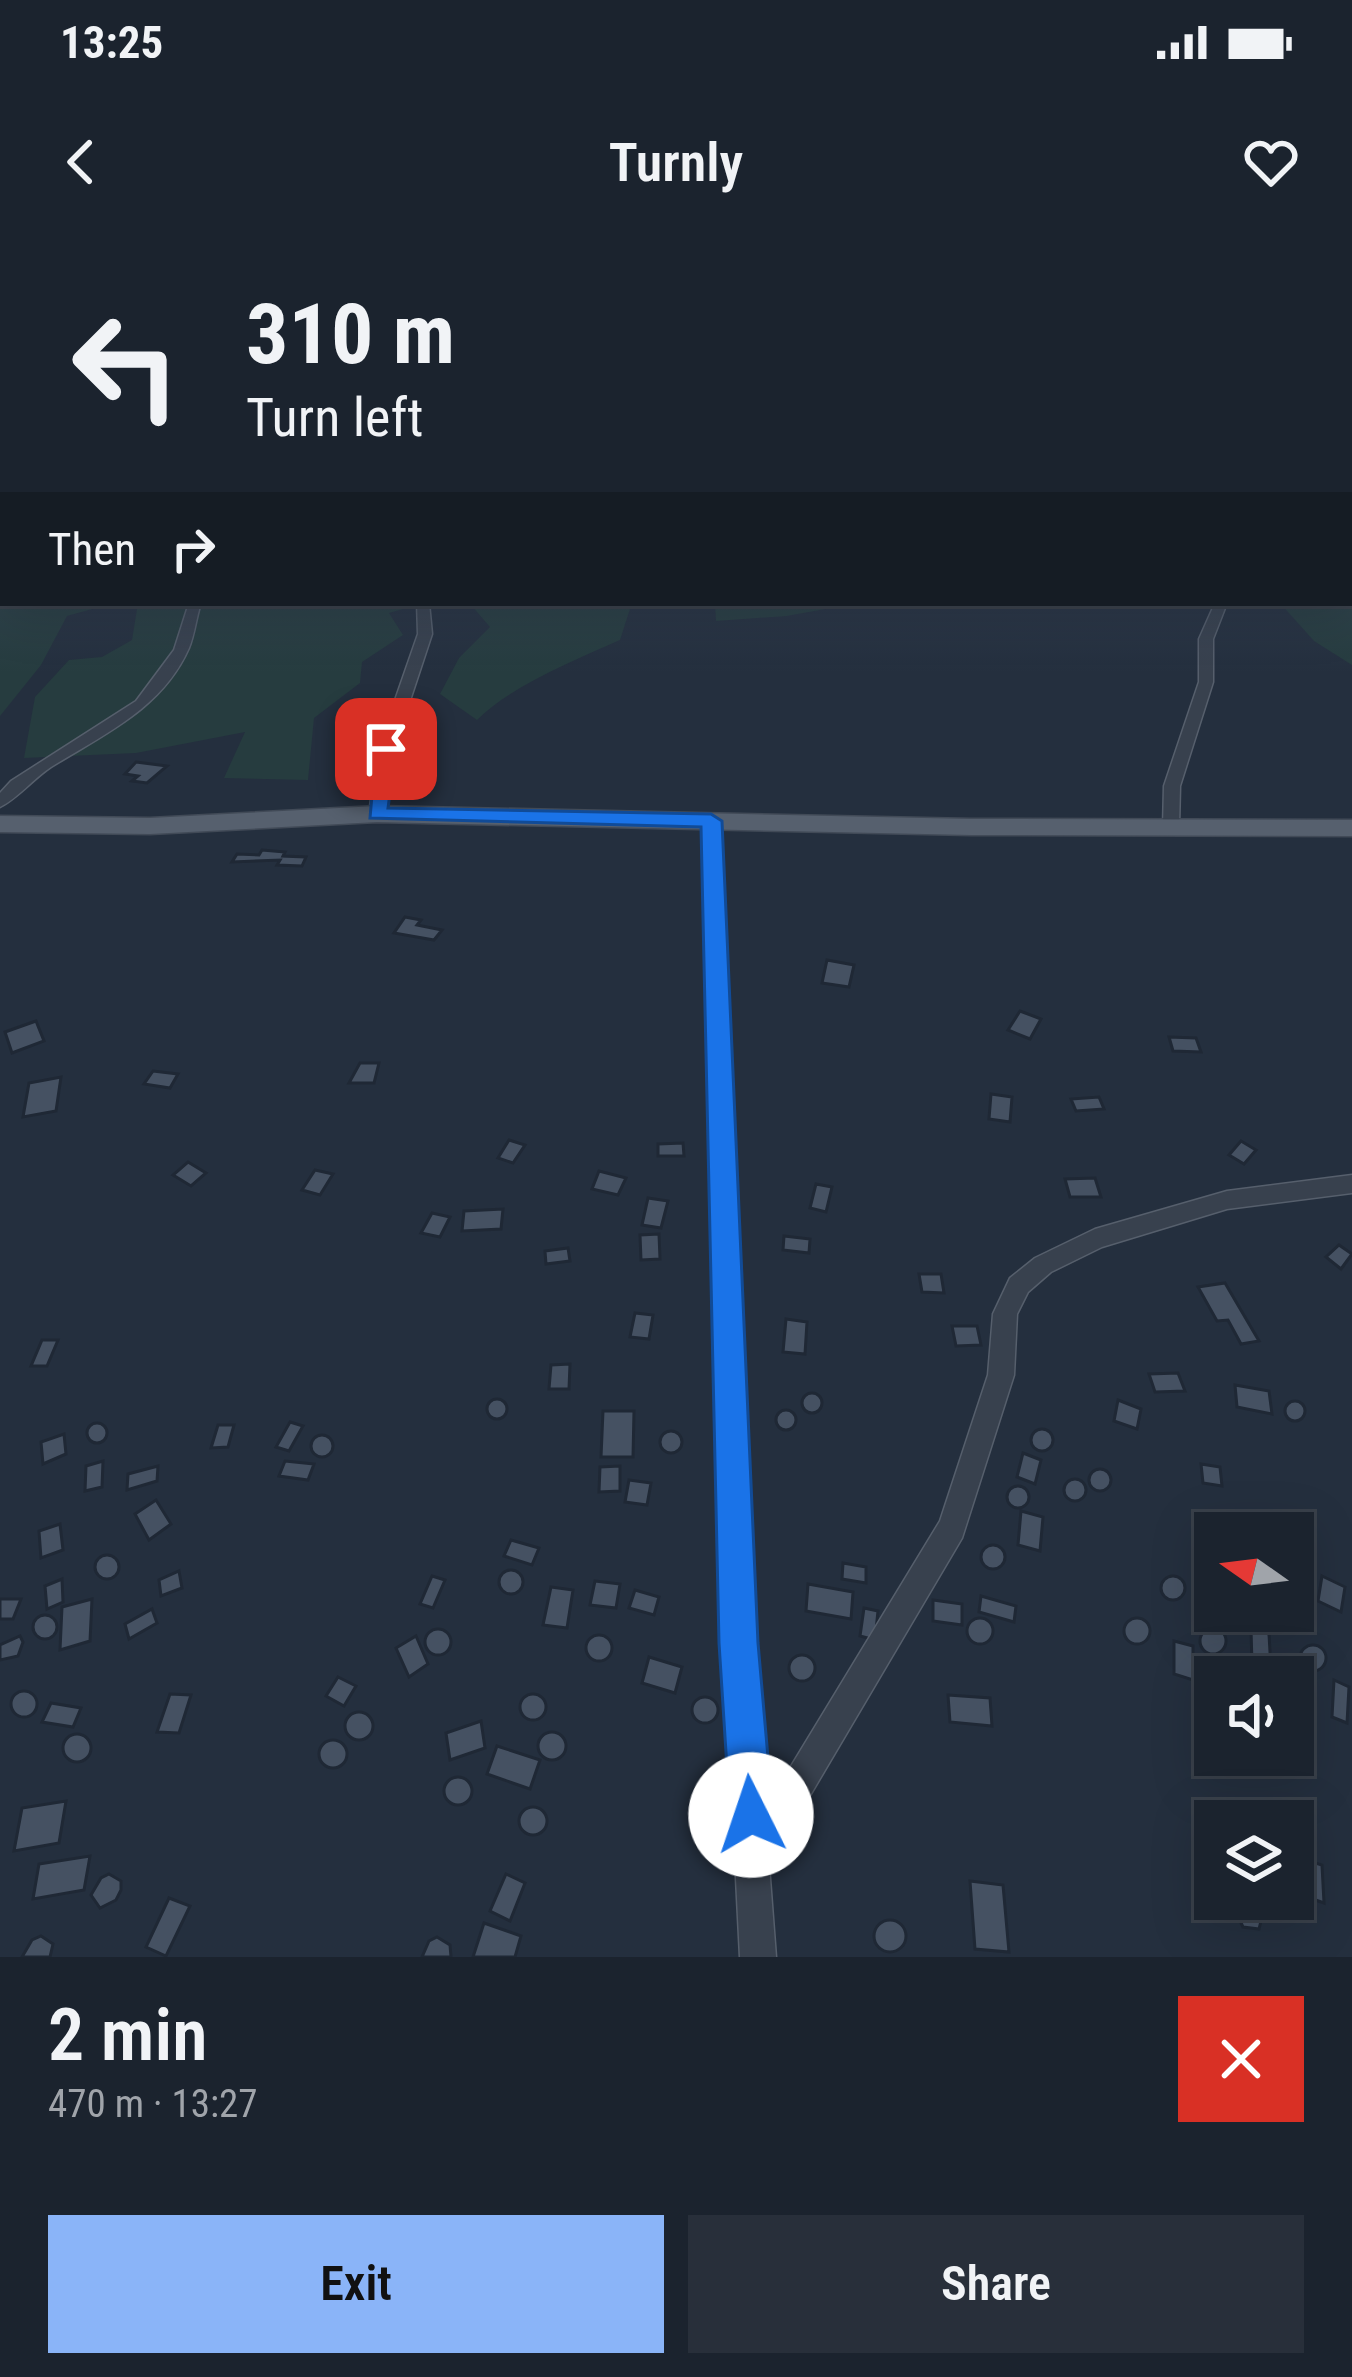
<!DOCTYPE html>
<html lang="en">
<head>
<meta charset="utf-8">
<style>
  :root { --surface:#1b232e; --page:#282f3a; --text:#f1f3f6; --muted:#a0a4aa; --line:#39404a; --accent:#8ab4f8 }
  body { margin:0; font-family:"Roboto Condensed",sans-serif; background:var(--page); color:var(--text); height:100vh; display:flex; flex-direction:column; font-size:45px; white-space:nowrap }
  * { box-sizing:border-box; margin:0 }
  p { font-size:39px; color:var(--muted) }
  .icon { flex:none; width:66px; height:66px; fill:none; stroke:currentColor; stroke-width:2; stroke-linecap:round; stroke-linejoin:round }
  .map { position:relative; height:1717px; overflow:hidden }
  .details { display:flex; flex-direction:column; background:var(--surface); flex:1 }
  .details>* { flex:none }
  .top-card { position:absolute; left:0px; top:0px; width:1353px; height:366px; box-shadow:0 12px 48px #0002,0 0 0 3px var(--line); background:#1b232e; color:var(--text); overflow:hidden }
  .needle { width:78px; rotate:284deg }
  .tools { position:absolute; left:1194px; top:1272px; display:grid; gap:24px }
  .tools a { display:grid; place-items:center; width:120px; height:120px; border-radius:0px; background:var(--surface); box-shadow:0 12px 48px #0002,0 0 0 3px var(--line); font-size:60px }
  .pin { position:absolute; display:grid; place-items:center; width:102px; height:102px; color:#fff; margin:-51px; border-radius:24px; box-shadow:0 6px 18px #0006 }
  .me { position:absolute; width:132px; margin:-66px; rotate:356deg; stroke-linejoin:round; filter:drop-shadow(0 0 9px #0008) }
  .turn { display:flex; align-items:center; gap:42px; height:252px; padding:0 48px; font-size:54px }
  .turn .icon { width:156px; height:156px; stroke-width:2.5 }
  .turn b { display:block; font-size:84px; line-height:102px }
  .then { display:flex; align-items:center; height:114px; padding:0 48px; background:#0003; gap:24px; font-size:45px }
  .round { display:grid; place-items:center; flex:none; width:126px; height:126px; border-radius:0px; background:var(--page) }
  .head { display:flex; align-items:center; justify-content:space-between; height:204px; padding:0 48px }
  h1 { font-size:72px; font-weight:600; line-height:90px }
  .button { display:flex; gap:24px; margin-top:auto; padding:24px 48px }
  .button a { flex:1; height:138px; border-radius:0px; background:var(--accent); color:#111; font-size:48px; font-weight:600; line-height:138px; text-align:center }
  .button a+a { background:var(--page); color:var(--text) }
  .status { display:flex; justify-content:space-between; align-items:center; height:84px; padding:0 60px; background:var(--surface); direction:ltr }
  .status svg { height:33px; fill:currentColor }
  header { display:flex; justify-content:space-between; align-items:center; height:156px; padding:0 48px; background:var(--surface); font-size:54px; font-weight:600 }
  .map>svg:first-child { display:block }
  .green { fill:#263c3f }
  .building { fill:#455162; stroke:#1f2835; stroke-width:3 }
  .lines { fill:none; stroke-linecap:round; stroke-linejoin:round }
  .minor-casing { stroke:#565f6c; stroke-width:3 }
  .primary-casing { stroke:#414a57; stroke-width:3 }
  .minor { fill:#38414e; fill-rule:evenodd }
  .primary { fill:#56606e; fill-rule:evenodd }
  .route { fill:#1a73e8; stroke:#114b97; stroke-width:3 }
</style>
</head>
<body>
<div class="status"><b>13:25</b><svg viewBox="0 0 49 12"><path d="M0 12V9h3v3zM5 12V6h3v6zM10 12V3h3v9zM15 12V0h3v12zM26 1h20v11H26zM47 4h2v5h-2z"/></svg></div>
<header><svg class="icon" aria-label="back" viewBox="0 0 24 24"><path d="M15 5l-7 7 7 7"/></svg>Turnly<svg class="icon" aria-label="heart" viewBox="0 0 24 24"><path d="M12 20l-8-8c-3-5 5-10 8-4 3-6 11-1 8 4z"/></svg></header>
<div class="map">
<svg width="1352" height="1717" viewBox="0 0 1352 1717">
  <rect width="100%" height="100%" fill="#242f3e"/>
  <!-- green -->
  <g class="green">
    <path d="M0,192l3,171h111l-47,13 -26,49 -41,51z"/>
    <path d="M1350,192h2v233l-38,-24 -34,-38h70z"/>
    <path d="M138,363h500l-8,6 -10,31c-45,20 -109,46 -143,80l-37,-26 19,-36 31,-31 -19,-22 -47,-2 -35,10 14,22 -41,27 -2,21 -46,35 -6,62 -84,-2 21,-46 -109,21 -112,5 11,-61 34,-37 33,-3 30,-17z"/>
    <path d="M715,363h143l-71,13 -71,5z"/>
  </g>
  <!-- building -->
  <g class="building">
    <path d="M136,522l31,4 -20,17 -15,-2 6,-5 -13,-2z"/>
    <path d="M262,610l23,2 -2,4 23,1 -4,9 -25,-1 3,-5 -48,2 5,-8 22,1z"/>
    <path d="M405,677l16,3 -4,5 25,5 -8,10 -40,-7z"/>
    <path d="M827,720l27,5 -5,22 -27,-4z"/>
    <path d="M1020,771l21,8 -11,20 -22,-9z"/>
    <path d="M36,781l8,20 -32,12 -7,-21z"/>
    <path d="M1169,797l27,1 5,14 -28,-1z"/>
    <path d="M360,823h19l-5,20h-25z"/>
    <path d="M153,831l25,3 -8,14 -26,-4z"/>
    <path d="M61,837l-5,34 -33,6 6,-34z"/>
    <path d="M991,854l21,3 -2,25 -21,-3z"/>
    <path d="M1099,857l5,12 -28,2 -5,-12z"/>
    <path d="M509,900l16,5 -12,18 -15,-5z"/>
    <path d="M1241,901l15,9 -12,14 -15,-9z"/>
    <path d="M683,903l1,13h-26v-12z"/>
    <path d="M188,922l18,11 -15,13 -18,-11z"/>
    <path d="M315,930l18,4 -13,21 -18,-5z"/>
    <path d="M599,931l27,7 -8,17 -26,-6z"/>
    <path d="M1095,938l6,19h-31l-5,-18z"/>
    <path d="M816,944l16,3 -6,25 -16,-4z"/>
    <path d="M648,958l20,3 -7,27 -19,-3z"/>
    <path d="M503,969l-2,20 -39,2 2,-20z"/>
    <path d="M432,973l18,4 -10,20 -19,-4z"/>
    <path d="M659,994l1,25 -19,1 -1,-25z"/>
    <path d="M784,996l26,3 -1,14 -26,-3z"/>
    <path d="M1339,1005l13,9 -11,15 -15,-12z"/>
    <path d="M568,1008l2,13 -24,3 -1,-13z"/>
    <path d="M919,1034h22l3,19 -22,-1z"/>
    <path d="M1225,1043l34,58 -18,3 -13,-24 -11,1 -19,-34z"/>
    <path d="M635,1073l18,2 -4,24 -19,-2z"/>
    <path d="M786,1079l21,3 -2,32 -22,-2z"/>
    <path d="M952,1086h25l4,19 -25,1z"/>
    <path d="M42,1100h16l-11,26h-16z"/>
    <path d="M570,1124l-1,25h-20l2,-24z"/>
    <path d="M1178,1133l7,18 -30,1 -6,-18z"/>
    <path d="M1235,1145l34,6 3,23 -35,-7z"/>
    <circle cx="812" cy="1163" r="10"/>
    <circle cx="497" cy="1169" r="10"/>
    <path d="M1118,1160l23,9 -4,20 -23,-8z"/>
    <circle cx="1295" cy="1171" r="10"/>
    <circle cx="786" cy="1180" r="10"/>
    <path d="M603,1171h31l-1,46h-32z"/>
    <path d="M290,1182l13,4 -14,25 -13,-4z"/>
    <circle cx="97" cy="1193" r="10"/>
    <path d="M218,1185h16l-6,22 -17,1z"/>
    <circle cx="1042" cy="1200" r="11"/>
    <circle cx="671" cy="1202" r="11"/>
    <path d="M64,1194l2,20 -23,10 -2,-22z"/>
    <circle cx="322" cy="1206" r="11"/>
    <path d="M1023,1213l18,7 -6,24 -18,-7z"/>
    <path d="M103,1221l-1,26 -17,4 1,-25z"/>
    <path d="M285,1221l29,3 -6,16 -29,-4z"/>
    <path d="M1201,1224l19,3 2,19 -19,-3z"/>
    <path d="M158,1226l-1,15 -30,9 1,-16z"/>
    <path d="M620,1226v25l-21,1 1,-25z"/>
    <circle cx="1100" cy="1240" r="11"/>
    <circle cx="1075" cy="1250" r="11"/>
    <path d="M629,1240l22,3 -4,22 -22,-3z"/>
    <circle cx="1018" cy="1257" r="11"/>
    <path d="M156,1260l15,24 -22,16 -14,-26z"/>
    <path d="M1021,1271l22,6 -3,34 -22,-6z"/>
    <path d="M60,1284l3,26 -22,8 -2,-27z"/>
    <path d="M511,1300l28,8 -7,17 -28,-9z"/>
    <circle cx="993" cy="1317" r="12"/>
    <circle cx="107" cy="1327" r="12"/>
    <path d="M843,1323l23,4v16l-24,-4z"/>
    <circle cx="511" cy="1342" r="12"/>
    <path d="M179,1331l3,17 -21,8 -2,-16z"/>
    <circle cx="1173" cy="1348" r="12"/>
    <path d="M432,1336l13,4 -12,28 -13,-4z"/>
    <path d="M1322,1336l23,11 -4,25 -23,-11z"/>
    <path d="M62,1339l1,23 -16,7 -2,-23z"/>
    <path d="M595,1341l25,3 -4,24 -26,-3z"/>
    <path d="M808,1344l45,8 -2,27 -45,-8z"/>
    <path d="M551,1347l22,3 -6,38 -24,-3z"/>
    <path d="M635,1350l24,7 -5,18 -25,-7z"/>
    <path d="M981,1356l35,10 -2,16 -35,-10z"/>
    <path d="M0,1359h21l-8,20h-13z"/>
    <path d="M92,1359l-2,42 -30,9 2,-43z"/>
    <path d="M933,1360l29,4v21l-29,-4z"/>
    <path d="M864,1368l14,3 -3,29 -15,-4z"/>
    <path d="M152,1369l5,14 -28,16 -4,-15z"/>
    <circle cx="45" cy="1387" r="12"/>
    <circle cx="980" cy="1391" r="13"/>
    <circle cx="1137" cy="1391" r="13"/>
    <circle cx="1213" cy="1401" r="13"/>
    <path d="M1251,1389l18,5 2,36 -19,-6z"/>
    <circle cx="438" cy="1402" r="13"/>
    <circle cx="599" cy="1408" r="13"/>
    <path d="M20,1396l3,6 -5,14 -18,4v-15z"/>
    <path d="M416,1396l12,28 -19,13 -13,-29z"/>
    <path d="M1174,1401l19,5v34l-19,-6z"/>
    <circle cx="1313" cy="1418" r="13"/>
    <circle cx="802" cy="1428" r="13"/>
    <path d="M649,1417l33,10 -7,26 -33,-10z"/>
    <path d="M338,1437l18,9 -12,20 -18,-10z"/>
    <path d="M1334,1440l15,7 -2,36 -15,-6z"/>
    <circle cx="24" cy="1464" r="13"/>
    <circle cx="533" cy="1467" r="13"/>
    <path d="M170,1454l21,1 -12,38 -22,-1z"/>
    <path d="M948,1455l42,3 2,28 -42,-4z"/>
    <circle cx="705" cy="1470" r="13"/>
    <path d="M51,1463l30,5 -8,19 -31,-5z"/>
    <circle cx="359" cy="1486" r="14"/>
    <path d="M481,1481l4,27 -35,12 -4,-27z"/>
    <circle cx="552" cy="1506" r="14"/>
    <circle cx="77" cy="1508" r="14"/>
    <circle cx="333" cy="1514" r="14"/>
    <path d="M497,1506l43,14 -10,29 -43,-15z"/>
    <circle cx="458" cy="1551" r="14"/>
    <path d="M66,1561l-7,42 -45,8 8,-43z"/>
    <circle cx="533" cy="1581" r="14"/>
    <path d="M90,1616l-6,34 -51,9 6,-35z"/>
    <path d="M1293,1616l29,9 2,38 -31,-11z"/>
    <path d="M109,1634l12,7v9l-5,10 -16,8 -9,-13 10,-17z"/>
    <path d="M506,1634l19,9 -15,38 -20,-10z"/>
    <path d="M970,1641l33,4 6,67 -34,-3z"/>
    <path d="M169,1658l21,8 -24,50 -20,-9z"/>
    <path d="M1236,1659l22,4 5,10 -4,16 -16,-2 -9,-19z"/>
    <circle cx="890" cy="1696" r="16"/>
    <path d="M484,1683l37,13 -6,21h-42z"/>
    <path d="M41,1696l12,8 -3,13h-28l10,-17z"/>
    <path d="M437,1697l13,8 1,12h-29l7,-16z"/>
  </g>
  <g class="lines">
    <defs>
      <g id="minor">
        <path d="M1352,309v8l-2,1v-8z"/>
        <path d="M189,363h12c-5,15 -6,30 -12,45 -27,61 -85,86 -138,119 -18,12 -33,31 -51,40v-14l11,-12 125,-80 38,-51z"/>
        <path d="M417,363h12l3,31 -38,115 -9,65 -8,5 -8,-5 9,-65 40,-115z"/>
        <path d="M1215,363h12l-14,36v43l-33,104 -1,41 -8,5 -8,-5 1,-41 35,-104v-43z"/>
        <path d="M711,576l8,5 35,822 11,166 175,-288 48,-146 5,-61 17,-36 25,-20 60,-29 132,-38 125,-16v18l-125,16 -125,38 -51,25 -23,20 -11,22 -3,61 -52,163 -193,327 7,92h-36l-16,-314 -21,-822z"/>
      </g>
      <path id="primary" d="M377,566l594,13 381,1v16l-381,-1 -594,-13 -227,12 -150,-2v-16l150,2z"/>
    </defs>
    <!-- minor casing -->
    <use href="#minor" class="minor-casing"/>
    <!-- primary casing -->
    <use href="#primary" class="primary-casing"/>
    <!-- minor -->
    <use href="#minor" class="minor"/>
    <!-- primary -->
    <use href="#primary" class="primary"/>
  </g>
  <!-- sky -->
  <linearGradient id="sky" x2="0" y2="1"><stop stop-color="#141a22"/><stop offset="0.44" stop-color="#3f4d63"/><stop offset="1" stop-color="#3f4d63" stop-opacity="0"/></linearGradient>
  <rect width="1352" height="433" fill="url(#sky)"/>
  <!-- route -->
  <path class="route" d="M386,503l10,6 -8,59 323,6 11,7 36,822 15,172 -7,15 -15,6 -15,-6 -6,-15 -11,-172 -18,-816 -331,-9 6,-69z"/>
</svg>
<div class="tools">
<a><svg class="needle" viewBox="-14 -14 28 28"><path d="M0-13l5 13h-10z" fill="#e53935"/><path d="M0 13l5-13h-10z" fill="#a0a4aa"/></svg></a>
<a><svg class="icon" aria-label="sound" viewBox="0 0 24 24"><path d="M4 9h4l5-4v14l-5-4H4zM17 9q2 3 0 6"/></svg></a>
<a><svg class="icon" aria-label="layers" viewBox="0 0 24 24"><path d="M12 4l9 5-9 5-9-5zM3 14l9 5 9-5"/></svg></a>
</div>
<div class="pin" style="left:386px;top:509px;background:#d93025"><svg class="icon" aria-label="arrive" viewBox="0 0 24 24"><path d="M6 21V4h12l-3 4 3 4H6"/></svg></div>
<svg class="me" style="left:751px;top:1575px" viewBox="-20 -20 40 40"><circle r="19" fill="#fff"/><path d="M0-13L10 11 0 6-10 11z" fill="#1a73e8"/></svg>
<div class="top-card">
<div class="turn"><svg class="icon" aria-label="left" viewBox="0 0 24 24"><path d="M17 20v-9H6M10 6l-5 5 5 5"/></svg><div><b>310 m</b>Turn left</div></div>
<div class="then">Then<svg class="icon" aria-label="right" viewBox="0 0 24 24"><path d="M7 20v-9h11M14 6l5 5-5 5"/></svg></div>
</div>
</div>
<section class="details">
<div class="head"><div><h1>2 min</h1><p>470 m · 13:27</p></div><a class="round" style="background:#d93025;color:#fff"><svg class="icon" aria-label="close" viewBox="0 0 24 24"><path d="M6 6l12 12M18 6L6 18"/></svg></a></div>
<div class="button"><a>Exit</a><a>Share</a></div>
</section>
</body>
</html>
